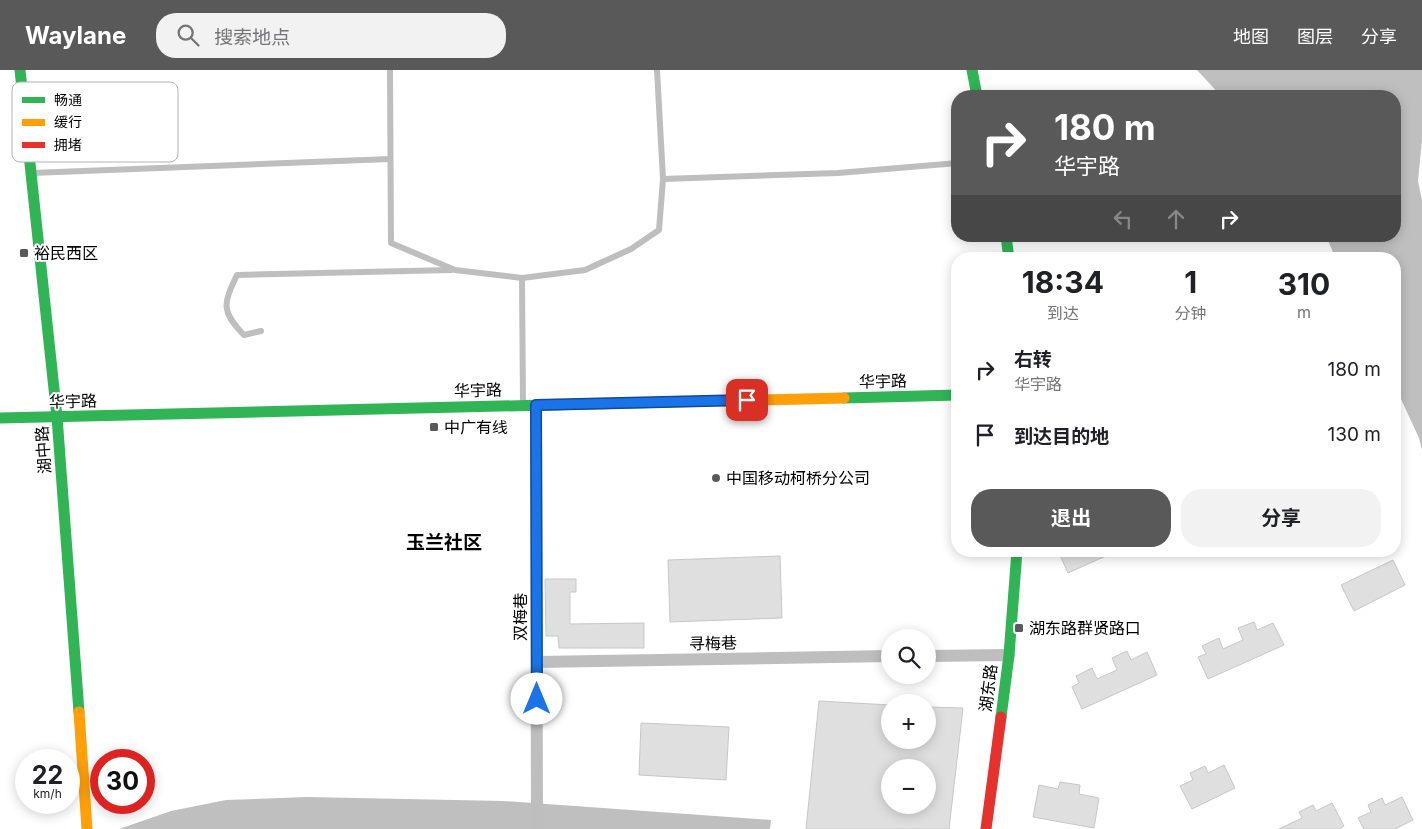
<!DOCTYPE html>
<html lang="zh">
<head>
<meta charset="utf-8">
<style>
  :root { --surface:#fff; --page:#f2f2f2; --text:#202124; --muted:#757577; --accent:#595959 }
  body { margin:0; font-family:Inter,"Noto Sans SC",sans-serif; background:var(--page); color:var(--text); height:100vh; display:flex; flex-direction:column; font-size:19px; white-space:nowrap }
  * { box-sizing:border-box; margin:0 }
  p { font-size:16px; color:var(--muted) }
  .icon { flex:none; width:28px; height:28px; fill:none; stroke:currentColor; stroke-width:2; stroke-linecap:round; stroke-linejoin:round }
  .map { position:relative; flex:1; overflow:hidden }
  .details { position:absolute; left:951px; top:182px; width:450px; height:305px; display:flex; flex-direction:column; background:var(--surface); border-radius:20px; box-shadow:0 2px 12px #0003 }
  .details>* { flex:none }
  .banner { position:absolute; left:951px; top:20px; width:450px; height:152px; border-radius:20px; box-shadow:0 2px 12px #0003; background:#595959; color:#fff; overflow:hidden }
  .buttons { position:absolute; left:881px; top:559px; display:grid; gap:10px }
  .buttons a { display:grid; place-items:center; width:55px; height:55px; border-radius:50%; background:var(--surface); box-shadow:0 2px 12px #0003; font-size:25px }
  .speed { position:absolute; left:15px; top:679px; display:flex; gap:10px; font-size:25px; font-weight:700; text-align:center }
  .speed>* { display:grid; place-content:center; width:65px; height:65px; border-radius:50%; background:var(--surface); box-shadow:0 2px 12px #0003; line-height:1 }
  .speed small { font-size:12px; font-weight:400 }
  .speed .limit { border:8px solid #d22; background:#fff; color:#111 }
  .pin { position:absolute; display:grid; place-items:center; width:42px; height:42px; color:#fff; margin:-21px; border-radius:10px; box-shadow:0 2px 8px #0006 }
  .me { position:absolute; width:55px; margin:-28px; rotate:0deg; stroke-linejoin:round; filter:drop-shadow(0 0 4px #0008) }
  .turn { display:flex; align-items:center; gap:18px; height:105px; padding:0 20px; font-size:22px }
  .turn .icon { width:65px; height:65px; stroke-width:2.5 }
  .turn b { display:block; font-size:35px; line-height:42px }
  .lanes { display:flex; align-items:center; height:48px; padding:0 20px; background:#0003; justify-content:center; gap:25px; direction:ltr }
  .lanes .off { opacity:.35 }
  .eta { display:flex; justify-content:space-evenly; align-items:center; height:85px; text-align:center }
  .eta b { font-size:30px; font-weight:700; line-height:35px }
  .button { display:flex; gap:10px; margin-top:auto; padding:10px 20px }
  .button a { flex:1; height:58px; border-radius:20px; background:var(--accent); color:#fff; font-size:20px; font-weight:700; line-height:58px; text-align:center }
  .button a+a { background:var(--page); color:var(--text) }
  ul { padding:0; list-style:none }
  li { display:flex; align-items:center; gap:15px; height:65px; padding:0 20px }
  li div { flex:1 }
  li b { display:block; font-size:19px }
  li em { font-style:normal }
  header { display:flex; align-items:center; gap:30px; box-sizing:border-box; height:70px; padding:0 25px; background:var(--accent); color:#fff }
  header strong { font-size:24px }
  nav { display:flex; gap:28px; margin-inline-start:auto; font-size:18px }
  .search { width:350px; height:45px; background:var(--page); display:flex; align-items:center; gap:12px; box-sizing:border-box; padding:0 18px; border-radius:20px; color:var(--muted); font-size:19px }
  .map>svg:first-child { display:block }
  .water { fill:#bfbfbf }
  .building { fill:#dfdfdf; stroke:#c7c7c7; fill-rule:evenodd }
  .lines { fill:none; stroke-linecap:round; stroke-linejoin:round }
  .lane { stroke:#bebebe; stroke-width:6 }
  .street { stroke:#bebebe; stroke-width:12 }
  .fast { stroke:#30b455; stroke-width:11 }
  .slow { stroke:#ff9f0a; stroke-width:11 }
  .jam { stroke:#e5322d; stroke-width:11 }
  .route-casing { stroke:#114b97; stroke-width:12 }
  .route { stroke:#1a73e8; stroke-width:9 }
  .poi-dot { fill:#595959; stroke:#fff; stroke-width:2 }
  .labels { text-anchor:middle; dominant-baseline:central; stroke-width:4; stroke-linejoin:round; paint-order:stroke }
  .poi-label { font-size:16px; fill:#000; stroke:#fff; text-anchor:start }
  .street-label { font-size:16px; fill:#000; stroke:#fff }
  .quarter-label { font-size:19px; font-weight:bold; fill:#000; stroke:#fff }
  .key { fill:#fff; stroke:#b2b2b2; stroke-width:1 }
  .key-label { font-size:14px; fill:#000 }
</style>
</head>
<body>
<header>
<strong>Waylane</strong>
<div class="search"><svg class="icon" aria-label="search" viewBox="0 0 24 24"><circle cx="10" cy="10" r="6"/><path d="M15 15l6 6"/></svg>搜索地点</div>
<nav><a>地图</a><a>图层</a><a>分享</a></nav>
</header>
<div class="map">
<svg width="1422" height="759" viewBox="0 0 1422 759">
  <rect width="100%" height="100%" fill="#fff"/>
  <!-- water -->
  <g class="water">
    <path d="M1197,0h225v70l-4,41 4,19v250l-3,-12 -24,-52v-127h-59l-10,-23h69v-140h-174z"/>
    <path d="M307,727l196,4 268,19 -1,9h-651l52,-18 55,-11z"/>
  </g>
  <!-- building -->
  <g class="building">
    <path d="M1058,481h59l-49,22z"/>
    <path d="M780,486l2,62 -112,4 -2,-62z"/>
    <path d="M1393,490l12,25 -51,26 -13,-26z"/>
    <path d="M545,509h31v13h-6v32l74,-1v25h-85l-1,-12h-12z"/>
    <path d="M1254,552l3,8 16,-7 11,22 -76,34 -10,-22 8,-3 -4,-8 17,-8 4,11 20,-9 -5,-12z"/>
    <path d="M1127,581l4,9 16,-8 10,23 -75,34 -10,-22 7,-4 -3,-7 16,-8 5,11 20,-9 -5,-12z"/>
    <path d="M819,631l71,4v35h38v-33l35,1 -14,121h-143zM890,698h38v37h-38z"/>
    <path d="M641,653l88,4 -3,53 -87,-5z"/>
    <path d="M1224,695l11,23 -43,21 -12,-23 13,-6 -3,-7 15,-7 3,7z"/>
    <path d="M1060,712l20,3 -1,9 20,4 -5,30 -61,-11 6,-32 19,4z"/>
    <path d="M1402,727l11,23 -18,9h-31l-6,-11 13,-6 -3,-7 14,-7 3,7z"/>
    <path d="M1332,733l12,23 -5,3h-60l23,-11 -3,-6 14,-7 3,6z"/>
  </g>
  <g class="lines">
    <!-- lane -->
    <g class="lane">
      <path d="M390,0l1,173 64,27 67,8 63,-8 46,-21 28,-19 4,-51 -6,-109"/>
      <path d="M32,103l358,-14"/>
      <path d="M663,109l175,-6 120,-10"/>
      <path d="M522,208l1,127"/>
      <path d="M261,261l-17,4c-23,-24 -21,-31 -7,-60l214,-5"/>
    </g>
    <!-- street -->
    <g class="street">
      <path d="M536,335l1,424"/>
      <path d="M928,586l81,-1"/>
      <path d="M537,592l353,-6"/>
    </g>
    <!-- fast -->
    <g class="fast">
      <path d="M20,0l37,347 22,295"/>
      <path d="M972,0l5,26"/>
      <path d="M1006,166l3,23"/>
      <path d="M844,328l114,-3"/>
      <path d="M0,348l671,-16"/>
      <path d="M1001,647l8,-62 8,-104"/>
    </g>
    <!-- slow -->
    <g class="slow">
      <path d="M671,332l173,-4"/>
      <path d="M79,642l8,117"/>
    </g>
    <!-- jam -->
    <path class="jam" d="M986,759l15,-112"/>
  </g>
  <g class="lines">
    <defs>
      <path id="route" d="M537,629l-1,-294 211,-5"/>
    </defs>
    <!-- route casing -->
    <use href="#route" class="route-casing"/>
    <!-- route -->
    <use href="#route" class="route"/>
  </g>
  <!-- markers -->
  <g class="poi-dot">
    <rect x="19" y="178" width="10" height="10" rx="2.5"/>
    <rect x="429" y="352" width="10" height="10" rx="2.5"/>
    <circle cx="716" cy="408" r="5"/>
    <rect x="1014" y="553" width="10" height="10" rx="2.5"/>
  </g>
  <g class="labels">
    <!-- poi labels -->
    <g class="poi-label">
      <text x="34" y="183">裕民西区</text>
      <text x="444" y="357">中广有线</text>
      <text x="726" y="408">中国移动柯桥分公司</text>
      <text x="1029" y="558">湖东路群贤路口</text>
    </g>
    <!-- street labels -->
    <g class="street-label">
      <text transform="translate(883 311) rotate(-1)">华宇路</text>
      <text transform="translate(478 320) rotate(-1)">华宇路</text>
      <text transform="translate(73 331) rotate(-1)">华宇路</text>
      <text transform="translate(43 380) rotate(-94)">湖中路</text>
      <text transform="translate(520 547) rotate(-90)">双梅巷</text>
      <text transform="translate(713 573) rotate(-1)">寻梅巷</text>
      <text transform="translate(988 618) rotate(-83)">湖东路</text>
    </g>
    <!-- quarter labels -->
    <g class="quarter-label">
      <text x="444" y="472">玉兰社区</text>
    </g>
  </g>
  <!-- legend -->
  <rect x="12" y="12" width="166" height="80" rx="8" class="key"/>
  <rect x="22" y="27" width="23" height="6" fill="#30b455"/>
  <rect x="22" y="49" width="23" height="7" fill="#ff9f0a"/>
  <rect x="22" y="72" width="23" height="6" fill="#e5322d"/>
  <g class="key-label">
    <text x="54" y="35">畅通</text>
    <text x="54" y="57">缓行</text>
    <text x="54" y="80">拥堵</text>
  </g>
</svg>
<div class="buttons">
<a><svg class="icon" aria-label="search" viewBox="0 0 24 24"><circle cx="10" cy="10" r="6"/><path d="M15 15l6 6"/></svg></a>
<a>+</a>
<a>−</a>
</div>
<div class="speed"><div>22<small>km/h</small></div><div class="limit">30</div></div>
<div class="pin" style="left:747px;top:330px;background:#d93025"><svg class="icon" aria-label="arrive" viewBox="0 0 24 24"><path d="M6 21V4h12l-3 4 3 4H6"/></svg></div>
<svg class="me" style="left:537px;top:629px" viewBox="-20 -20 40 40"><circle r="19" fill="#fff"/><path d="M0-13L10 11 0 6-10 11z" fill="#1a73e8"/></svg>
<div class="banner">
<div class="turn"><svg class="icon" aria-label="right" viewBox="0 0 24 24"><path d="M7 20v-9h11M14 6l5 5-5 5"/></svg><div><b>180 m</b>华宇路</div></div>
<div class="lanes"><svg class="icon off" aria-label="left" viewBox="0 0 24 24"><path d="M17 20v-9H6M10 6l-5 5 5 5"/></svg><svg class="icon off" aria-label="ahead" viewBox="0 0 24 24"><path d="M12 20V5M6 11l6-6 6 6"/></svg><svg class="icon" aria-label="right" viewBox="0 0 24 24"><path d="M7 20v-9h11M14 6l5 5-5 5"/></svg></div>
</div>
<section class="details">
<div class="eta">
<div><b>18:34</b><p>到达</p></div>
<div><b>1</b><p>分钟</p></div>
<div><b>310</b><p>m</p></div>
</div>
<ul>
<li><svg class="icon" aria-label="right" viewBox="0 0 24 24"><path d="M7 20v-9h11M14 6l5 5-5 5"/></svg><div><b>右转</b><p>华宇路</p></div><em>180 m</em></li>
<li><svg class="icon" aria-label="arrive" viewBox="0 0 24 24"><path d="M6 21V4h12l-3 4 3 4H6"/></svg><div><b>到达目的地</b></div><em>130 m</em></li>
</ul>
<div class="button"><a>退出</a><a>分享</a></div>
</section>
</div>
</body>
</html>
